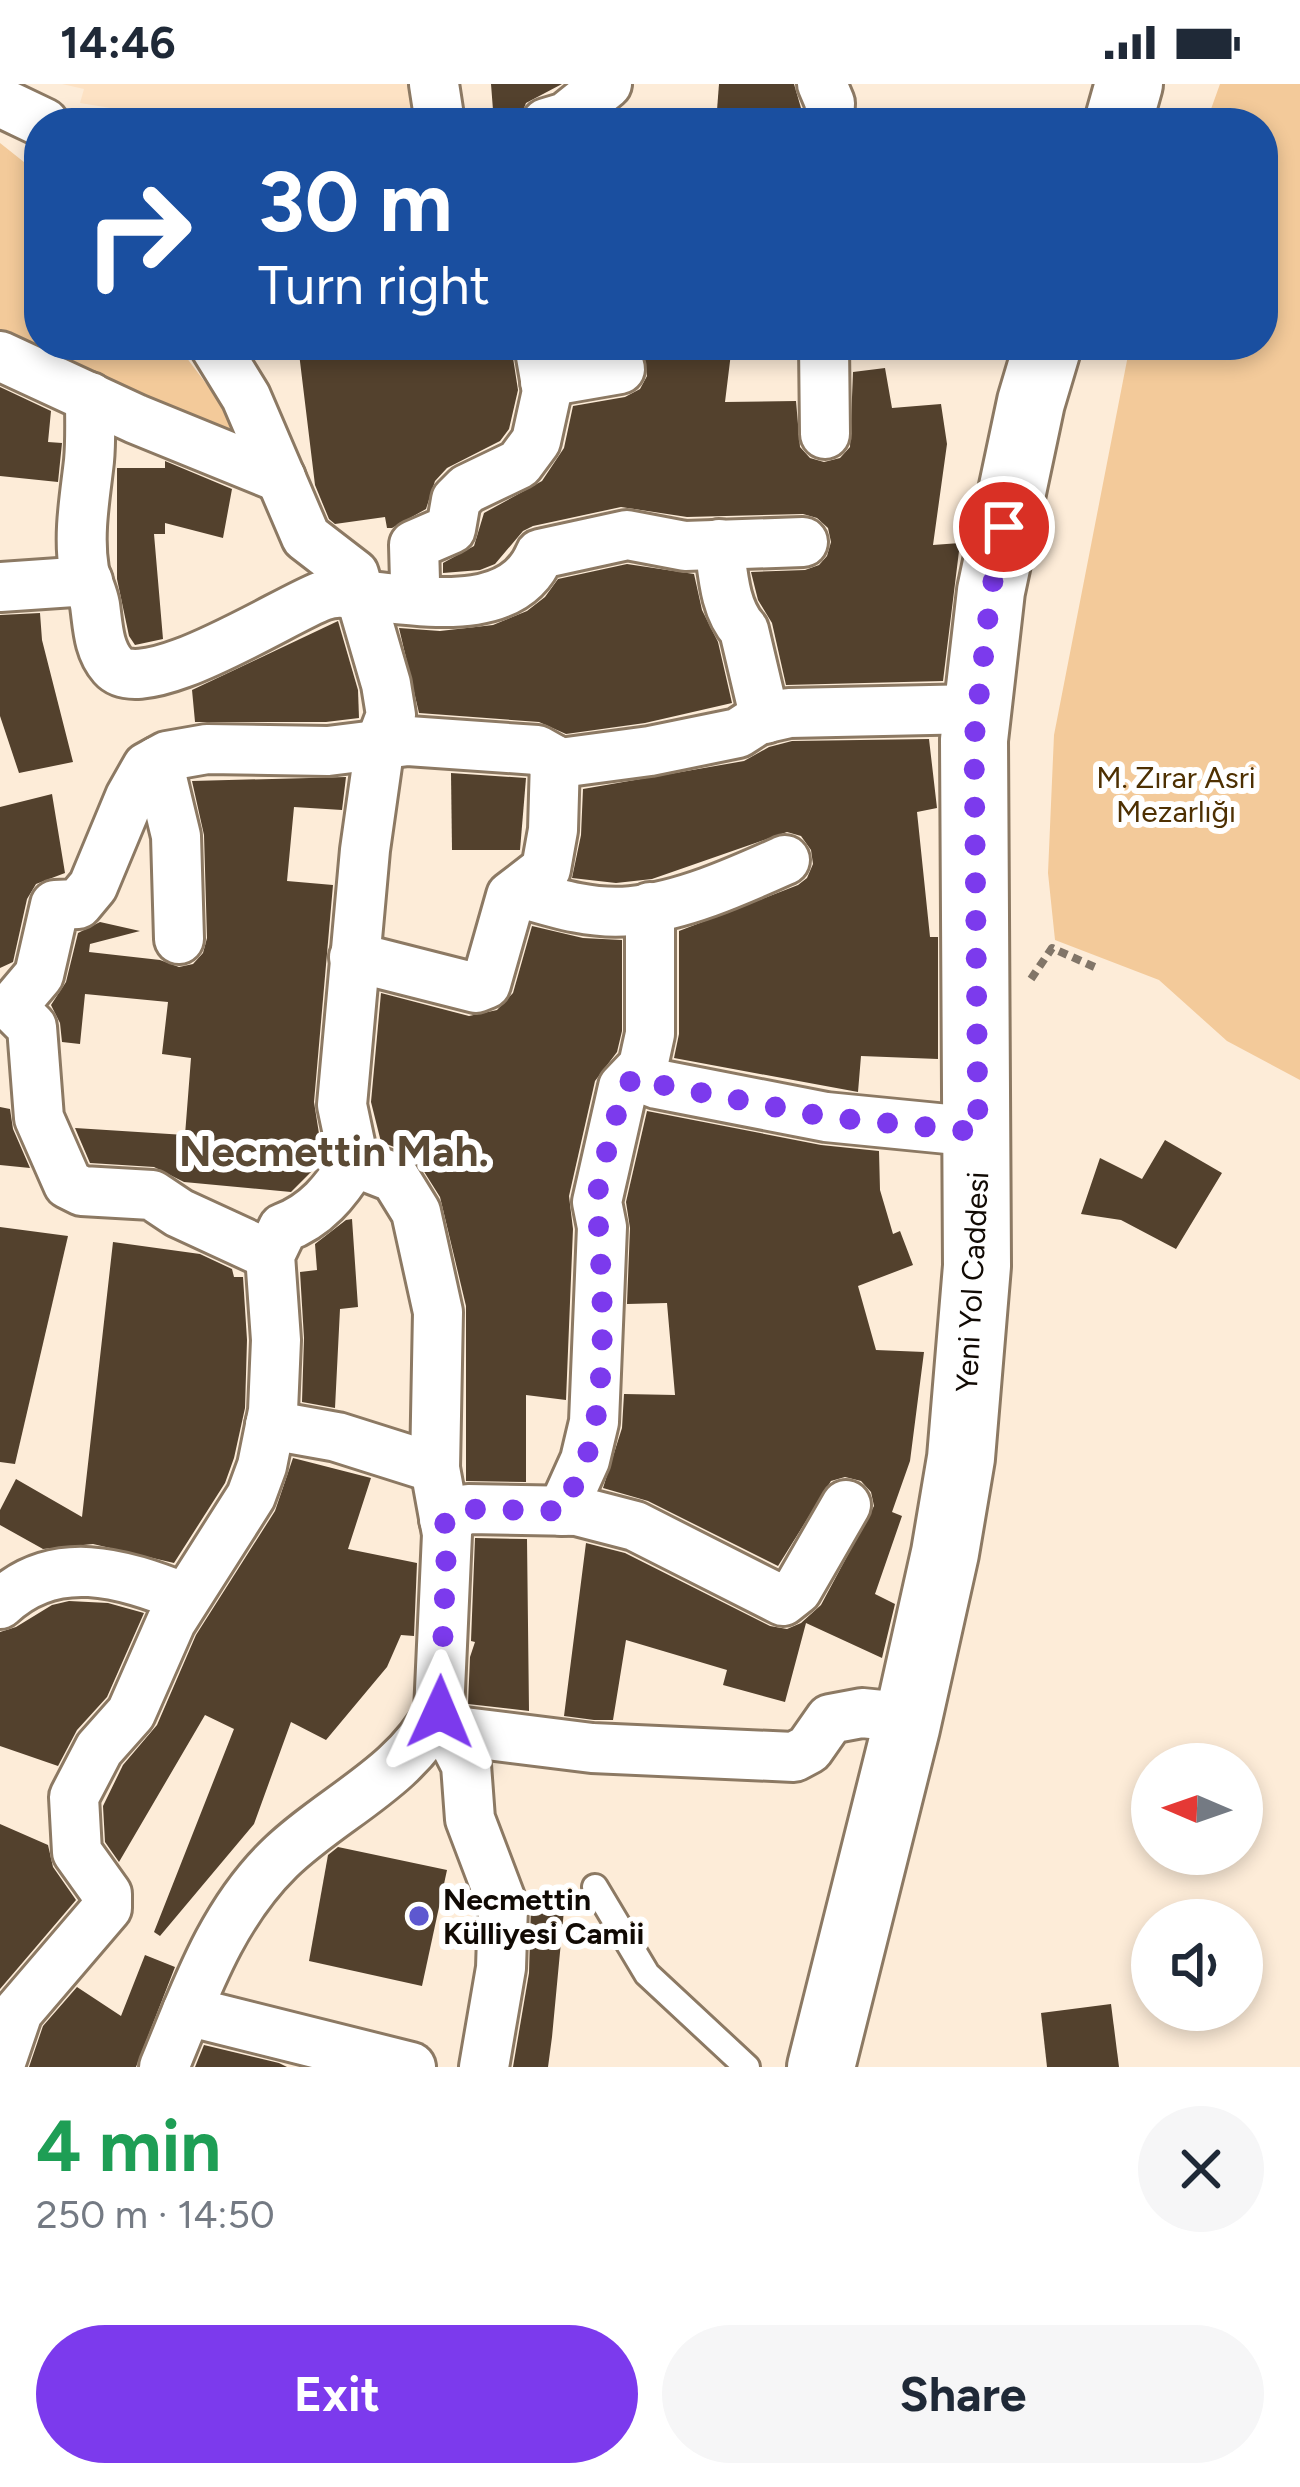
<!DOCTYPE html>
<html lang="en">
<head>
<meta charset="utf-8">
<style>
  :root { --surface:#fff; --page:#f6f6f7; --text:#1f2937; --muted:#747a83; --accent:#7c3aed }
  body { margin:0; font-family:Figtree,sans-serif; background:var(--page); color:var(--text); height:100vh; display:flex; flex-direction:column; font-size:45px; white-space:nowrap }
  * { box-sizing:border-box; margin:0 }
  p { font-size:39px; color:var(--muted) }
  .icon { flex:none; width:66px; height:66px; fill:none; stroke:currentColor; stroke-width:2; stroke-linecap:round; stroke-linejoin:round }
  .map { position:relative; height:1983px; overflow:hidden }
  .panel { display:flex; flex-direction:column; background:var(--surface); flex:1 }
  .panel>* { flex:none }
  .hud { position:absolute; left:24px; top:24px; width:1254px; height:252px; border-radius:48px; box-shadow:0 6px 18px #0003; background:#1a4fa0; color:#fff; overflow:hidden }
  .needle { width:78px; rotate:272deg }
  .fabs { position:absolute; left:1131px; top:1659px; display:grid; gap:24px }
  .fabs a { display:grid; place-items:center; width:132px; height:132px; border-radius:50%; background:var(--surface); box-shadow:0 6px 18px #0003; font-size:60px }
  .pin { position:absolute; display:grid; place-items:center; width:102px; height:102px; color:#fff; margin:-51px; border:6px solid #fff; border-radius:50%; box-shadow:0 3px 12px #0007 }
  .me { position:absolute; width:132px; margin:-66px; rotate:1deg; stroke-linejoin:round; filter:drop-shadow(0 0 9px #0008) }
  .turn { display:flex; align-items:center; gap:42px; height:252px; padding:0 36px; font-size:54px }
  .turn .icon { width:156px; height:156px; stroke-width:2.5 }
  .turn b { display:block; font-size:84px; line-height:102px }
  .round { display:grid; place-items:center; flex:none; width:126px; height:126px; border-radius:63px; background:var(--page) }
  .head { display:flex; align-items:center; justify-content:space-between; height:204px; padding:0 36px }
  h1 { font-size:72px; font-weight:700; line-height:90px; color:#1e9e55 }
  .primary-button { display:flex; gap:24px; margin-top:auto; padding:24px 36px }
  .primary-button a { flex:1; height:138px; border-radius:72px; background:var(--accent); color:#fff; font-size:48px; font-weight:700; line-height:138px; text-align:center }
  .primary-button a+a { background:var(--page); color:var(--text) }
  .status { display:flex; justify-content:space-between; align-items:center; height:84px; padding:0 60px; background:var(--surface); direction:ltr }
  .status svg { height:33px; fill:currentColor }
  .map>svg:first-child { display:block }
  .built { fill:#fde2c4 }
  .green { fill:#f3ca9a }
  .building { fill:#53412d }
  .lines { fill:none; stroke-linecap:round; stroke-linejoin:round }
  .lane-casing { stroke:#8c7963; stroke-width:30 }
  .street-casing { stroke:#8c7963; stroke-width:54 }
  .secondary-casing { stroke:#8c7963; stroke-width:72 }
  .path { stroke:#817568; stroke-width:8; stroke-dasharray:9 6; stroke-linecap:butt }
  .lane { stroke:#fff; stroke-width:24 }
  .street { stroke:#fff; stroke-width:48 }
  .secondary { stroke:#fff; stroke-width:66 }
  .route { stroke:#7c3aed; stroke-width:21; stroke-dasharray:0 37.8 }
  .poi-dot { fill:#5e58d0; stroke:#fff; stroke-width:4.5 }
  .labels { text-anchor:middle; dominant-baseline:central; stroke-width:12; stroke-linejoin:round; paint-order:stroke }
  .park-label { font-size:30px; fill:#4e3002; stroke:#fff }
  .street-label { font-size:30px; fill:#110a04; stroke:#fff }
  .poi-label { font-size:30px; font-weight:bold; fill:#110a04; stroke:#fff; text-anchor:start }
  .district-label { font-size:42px; font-weight:bold; fill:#5b4a35; stroke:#fff }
</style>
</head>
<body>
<div class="status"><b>14:46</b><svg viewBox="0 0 49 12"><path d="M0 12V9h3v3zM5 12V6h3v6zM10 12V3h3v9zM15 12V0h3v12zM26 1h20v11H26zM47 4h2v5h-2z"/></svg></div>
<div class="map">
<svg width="1300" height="1983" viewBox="0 0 1300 1983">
  <rect width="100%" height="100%" fill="#fdecd8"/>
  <!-- built -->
  <path class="built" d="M62,0h359l-6,39h-213l-122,-20 4,-14z"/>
  <!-- green -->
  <g class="green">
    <path d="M1220,0h80v996l-73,-39 -68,-61 -104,-40 -7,-67 6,-138 76,-390h133v-222h-57z"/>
    <path d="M0,59l39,31v171h138l73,97 -250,-96z"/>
  </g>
  <!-- building -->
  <g class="building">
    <path d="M491,0h71l-36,19 -8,20h-24z"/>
    <path d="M719,0h75l7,24v15h-85z"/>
    <path d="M298,261h213l7,45 -9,39 -9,12 -53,27 -12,13 -9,28 -34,19h-5l-2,-11 -50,7 -6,-5 -14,-34z"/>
    <path d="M643,261h89l-7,57 71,-1 4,46 10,11 14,4 16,-4 10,-11 3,-75 32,-4 7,40 49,-4 6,40 -14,101 27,-2 -17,138 -157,4 -14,-62 -14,-23 -7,-28 54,-2 14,-5 8,-9 4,-14 -3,-14 -11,-10 -14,-4 -116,3 -66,-10 -88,19 -10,5 -28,33 -15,6 -37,3v-10l31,-17 10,-33 58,-32 22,-33 9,-42 52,-9 15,-8 7,-13z"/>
    <path d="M0,303l51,24 -3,31 14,1 -4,39 -58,-6z"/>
    <path d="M165,377l67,28 -9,49 -58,-15v11h-11l9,105 -28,6 -6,-9 -12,-57v-111h48z"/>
    <path d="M627,480l67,10 8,36 16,32 14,61 -87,20 -79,11 -27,-12 -120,-9 -20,-85 41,3 53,-6 34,-14 18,-14 13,-18z"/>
    <path d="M40,529l2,27 31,122 -54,11 -19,-57v-101z"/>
    <path d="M338,537l20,69 1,28 -33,4h-131l-3,-32z"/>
    <path d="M929,655l8,69 -20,4 13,125h8v122l-77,-3 -3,36 -184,-34 5,-24v-103l119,-46 9,-7 6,-14 -2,-14 -10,-14 -14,-4 -135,47 -36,4 -44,-5 9,-43 2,-46 161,-28 25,-14 23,-6z"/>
    <path d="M451,689l75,5 -6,72h-68z"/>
    <path d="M346,693l-4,33 -48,-3 -7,74 46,4 -19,217 6,38 -2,25 -27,27 -107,-10 -30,-15 -64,-4 -15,-35 110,7 6,-77 -29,-4 6,-52 -83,-8 -5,50 -18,-2 -2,-19 -9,-18 15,-23 12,-49 22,-11 40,9 -50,13 -1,8 71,8 19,7 14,-3 10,-11 4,-15 -3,-103 -12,-54z"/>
    <path d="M52,710l13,79 -29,11 -9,15 -14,63 -13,6v-161z"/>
    <path d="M532,842l51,12 39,2v91l-5,21 -22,29 -26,115 4,33 -7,171 -40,-5v87l-60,-1v-175l-26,-109 -22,-35 -13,-11 -24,-9 -10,-40 10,-109 88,23 28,-6 16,-17z"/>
    <path d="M0,1023l10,2 3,20 17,39 -30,-3z"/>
    <path d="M647,1027l174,34 58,6 1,39 13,44 7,-3 13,34 -55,21 18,64 48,2 -14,109 -18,51 10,4 -27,78 20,10 -13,54 -76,-35 -21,79 -62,-17 4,-15 -101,-30 -13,80h-19l-30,-4 22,-173 39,10 145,73 17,3 14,-6 20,-18 53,-99 -3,-14 -10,-11 -16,-4 -14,4 -53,85 -130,-65 -45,-13 19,-60 2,-34 51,1 -8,-92 -40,1 3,-76 -4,-26z"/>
    <path d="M1165,1056l57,33 -46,76 -55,-29 -40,-6 19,-56 42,21z"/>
    <path d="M352,1135l6,88 -18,2 -5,99 -33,-6 2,-64 -4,-66 17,-2 -2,-26 31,-24z"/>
    <path d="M0,1143l68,9 -53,228 -15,-2z"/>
    <path d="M113,1158l87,12 32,15 2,8h9l4,63 -2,68 -11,50 -9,25 -51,80 -81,-19 -50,5 -43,-24v-15l16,-31 66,38z"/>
    <path d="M293,1374l78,20 -23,71 69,14 -3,73 -13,-1 -14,32 -61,73 -35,-18 -37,102 -94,112 -6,-4 80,-203 -29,-14 -86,147 -14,-20 -2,-36 20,-41 34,-40 39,-90 79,-124z"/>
    <path d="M475,1454l52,1 2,172 -61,-7 2,-47 5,-15 -4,-1z"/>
    <path d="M69,1517l39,2 36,10 -37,84 -30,33 -19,36 -58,-20v-114l16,-5 36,-22z"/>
    <path d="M0,1740l48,21 5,22 23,33 -76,89z"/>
    <path d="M338,1763l109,23 -25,116 -113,-25 19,-106z"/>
    <path d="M531,1821l33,5 -12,127 -4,30h-35l16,-94z"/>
    <path d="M145,1871l30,12 -39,100h-107l14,-41 34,-39 44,29z"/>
    <path d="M1111,1920l8,63h-72l-6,-54z"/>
    <path d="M204,1961l75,18 8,4h-92z"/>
  </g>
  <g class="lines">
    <defs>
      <path id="lane" d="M595,1803l52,87 100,93"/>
      <g id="street">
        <path d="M434,0l6,39"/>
        <path d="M822,0l8,19 -1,20"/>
        <path d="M0,18l44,21"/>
        <path d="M546,39l20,-6 41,-33"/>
        <path d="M824,261l1,89"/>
        <path d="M0,272l136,63 145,59"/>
        <path d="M545,298l75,-13 -6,-24"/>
        <path d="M90,313c0,21 1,43 -1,64 -4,36 -11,73 -5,109 3,13 9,23 11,35 3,21 3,44 18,61 31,35 171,-56 209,-70 16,-6 28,-2 45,0 55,5 146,23 173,-42l87,-19 58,11 118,-4"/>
        <path d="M719,460c4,28 5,64 25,86l21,89"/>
        <path d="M0,503l88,-6"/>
        <path d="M406,515l9,-18 -1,-36 37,-16 5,-29 11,-11 52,-25 17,-23 11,-50 -8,-46"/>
        <path d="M158,677l18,75 3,103"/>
        <path d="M518,808c37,11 74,23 113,19 52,-5 107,-30 154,-51"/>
        <path d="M354,873l122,31 10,-4 25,-88 35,-27 7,-39 2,-70"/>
        <path d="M636,992l21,8 169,33 152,15"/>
        <path d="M270,1171l-91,-42 -27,-18 -70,-4 -14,-7 -29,-66 -7,-91 -20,-20 27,-32 16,-70 23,-1 15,-18 37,-89 17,-30 20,-11 40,-7 121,2 80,-10 129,9 23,13 90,-12 88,-18 20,-13 31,-7 188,-4"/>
        <path d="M270,1341l67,12 98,31"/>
        <path d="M562,1427l23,-51 9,-38 8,-195 -5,-25 26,-115 20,-21 7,-32v-127"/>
        <path d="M444,1435l24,-10 109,2 58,15 148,75 14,-11 49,-85"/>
        <path d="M0,1520c55,-52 122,-31 185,-6"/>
        <path d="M439,1628l27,53 4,54 33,87 -2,62 -17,99"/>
        <path d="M448,1646l144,18 202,9 15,-8 21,-30 32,-6 20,2"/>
        <path d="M187,1927l224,56"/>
        <path d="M0,1981l18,-53 89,-104v-14l-30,-42 -3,-55 25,-48 32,-36 40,-91 80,-126 11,-30 11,-55 3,-71 -6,-85 13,-27c33,-12 53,-37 71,-66l-12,-57 23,-255 15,-106 11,-29 -5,-31 -32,-110 -48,-37 -60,-140 -32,-52"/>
        <path d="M164,1983c31,-74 56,-150 115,-208 52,-51 125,-80 160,-147l8,-178 -12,-66 3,-156 -22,-100 -21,-34 -41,-16"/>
      </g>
      <g id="secondary">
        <path d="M1118,39l11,-39"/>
        <path d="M821,1983l85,-339 39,-175 16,-95 16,-192 -3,-526 17,-149 40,-189 17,-57"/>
      </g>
    </defs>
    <!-- lane casing -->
    <use href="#lane" class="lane-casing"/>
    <!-- street casing -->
    <use href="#street" class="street-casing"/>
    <!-- secondary casing -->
    <use href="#secondary" class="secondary-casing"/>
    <!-- path -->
    <path class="path" d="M1031,895l21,-31 47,21"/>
    <!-- lane -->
    <use href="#lane" class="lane"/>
    <!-- street -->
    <use href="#street" class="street"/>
    <!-- secondary -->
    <use href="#secondary" class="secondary"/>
  </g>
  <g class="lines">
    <!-- route -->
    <path class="route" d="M440,1628l7,-178 -3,-15 24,-10 94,2c7,-16 17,-33 23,-50 25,-69 17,-184 12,-257 -1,-22 21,-90 26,-116l13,-12 21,8 169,33 152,15 -4,-392 17,-149 13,-64"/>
  </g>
  <!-- markers -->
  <circle class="poi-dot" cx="419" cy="1832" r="12"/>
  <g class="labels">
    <!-- park labels -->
    <g class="park-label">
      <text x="1176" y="693">M. Zırar Asri<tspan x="1176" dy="34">Mezarlığı</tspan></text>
    </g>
    <!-- street labels -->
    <g class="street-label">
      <text transform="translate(972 1198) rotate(-87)">Yeni Yol Caddesi</text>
    </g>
    <!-- poi labels -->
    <g class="poi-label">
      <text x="443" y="1815">Necmettin<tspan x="443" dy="34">Külliyesi Camii</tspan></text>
    </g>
    <!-- district labels -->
    <g class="district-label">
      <text x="334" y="1067">Necmettin Mah.</text>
    </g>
  </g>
</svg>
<div class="fabs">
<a><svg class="needle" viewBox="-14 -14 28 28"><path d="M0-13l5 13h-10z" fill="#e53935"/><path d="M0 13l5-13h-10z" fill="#747a83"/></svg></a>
<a><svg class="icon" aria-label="sound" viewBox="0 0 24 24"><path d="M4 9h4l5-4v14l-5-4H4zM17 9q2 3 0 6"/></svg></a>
</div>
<div class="pin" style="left:1004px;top:443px;background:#d93025"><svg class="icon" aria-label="arrive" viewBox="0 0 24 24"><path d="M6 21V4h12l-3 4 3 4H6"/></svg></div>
<svg class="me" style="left:440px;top:1628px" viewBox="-20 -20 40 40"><path d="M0-17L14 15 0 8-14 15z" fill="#7c3aed" stroke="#fff" stroke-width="4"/></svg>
<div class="hud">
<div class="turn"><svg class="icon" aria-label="right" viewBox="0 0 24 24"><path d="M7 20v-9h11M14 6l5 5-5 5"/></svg><div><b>30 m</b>Turn right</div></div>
</div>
</div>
<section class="panel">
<div class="head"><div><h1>4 min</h1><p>250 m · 14:50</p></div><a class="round"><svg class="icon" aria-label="close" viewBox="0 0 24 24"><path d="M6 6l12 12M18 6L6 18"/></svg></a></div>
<div class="primary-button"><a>Exit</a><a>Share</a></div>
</section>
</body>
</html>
